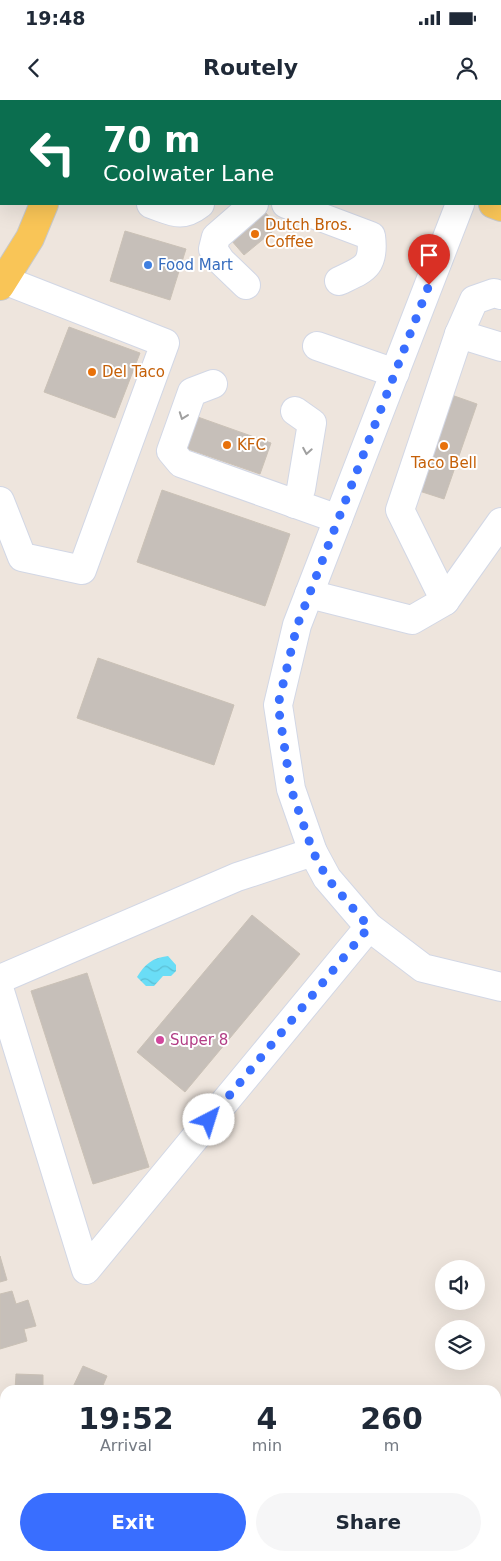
<!DOCTYPE html>
<html lang="en">
<head>
<meta charset="utf-8">
<style>
  :root { --surface:#fff; --page:#f6f6f7; --text:#1f2937; --muted:#747a83; --accent:#396eff }
  body { margin:0; font-family:"DejaVu Sans",sans-serif; background:var(--page); color:var(--text); height:100vh; display:flex; flex-direction:column; font-size:19px; white-space:nowrap }
  * { box-sizing:border-box; margin:0 }
  p { font-size:16px; color:var(--muted) }
  .icon { flex:none; width:28px; height:28px; fill:none; stroke:currentColor; stroke-width:2; stroke-linecap:round; stroke-linejoin:round }
  .map { position:relative; flex:1; overflow:hidden }
  .details { position:absolute; left:0px; top:1285px; width:501px; height:176px; display:flex; flex-direction:column; background:var(--surface); border-radius:15px 15px 0 0; box-shadow:0 5px 20px #0002 }
  .details>* { flex:none }
  .guide { position:absolute; left:0px; top:0px; width:501px; height:105px; box-shadow:0 5px 20px #0002; background:#0b6e4f; color:#fff; overflow:hidden }
  .controls { position:absolute; left:435px; top:1160px; display:grid; gap:10px }
  .controls a { display:grid; place-items:center; width:50px; height:50px; border-radius:50%; background:var(--surface); box-shadow:0 5px 20px #0002; font-size:25px }
  .pin { position:absolute; display:grid; place-items:center; width:42px; height:42px; color:#fff; margin:-51px -21px; border-radius:50% 50% 50% 0; rotate:-45deg; box-shadow:0 0 5px #0007 }
  .pin .icon { rotate:45deg }
  .me { position:absolute; width:55px; margin:-28px; rotate:40deg; stroke-linejoin:round; filter:drop-shadow(0 0 4px #0008) }
  .turn { display:flex; align-items:center; gap:18px; height:105px; padding:0 20px; font-size:22px }
  .turn .icon { width:65px; height:65px; stroke-width:2.5 }
  .turn b { display:block; font-size:35px; line-height:42px }
  .eta { display:flex; justify-content:space-evenly; align-items:center; height:85px; text-align:center }
  .eta b { font-size:30px; font-weight:700; line-height:35px }
  .action { display:flex; gap:10px; margin-top:auto; padding:10px 20px }
  .action a { flex:1; height:58px; border-radius:30px; background:var(--accent); color:#fff; font-size:20px; font-weight:700; line-height:58px; text-align:center }
  .action a+a { background:var(--page); color:var(--text) }
  .status { display:flex; justify-content:space-between; align-items:center; height:35px; padding:0 25px; background:var(--surface); direction:ltr }
  .status svg { height:14px; fill:currentColor }
  header { display:flex; justify-content:space-between; align-items:center; height:65px; padding:0 20px; background:var(--surface); font-size:22px; font-weight:700 }
  .map>svg:first-child { display:block }
  .water { fill:url(#water-waves) }
  .building { fill:#c6bfb9; stroke:#cac1b6 }
  .lines { fill:none; stroke-linecap:round; stroke-linejoin:round }
  .minor-casing { stroke:#d2d7e5; stroke-width:30 }
  .major-casing { stroke:#c8c8c8; stroke-width:30 }
  .minor { stroke:#fff; stroke-width:28 }
  .major { stroke:#f9c557; stroke-width:28 }
  .oneway { stroke:#a0a0a0 }
  .route { stroke:#396eff; stroke-width:9; stroke-dasharray:0 16.2 }
  .food-dot { fill:#e8710a; stroke:#fff; stroke-width:2 }
  .shop-dot { fill:#3f7fe0; stroke:#fff; stroke-width:2 }
  .hotel-dot { fill:#d1479c; stroke:#fff; stroke-width:2 }
  .labels { text-anchor:middle; dominant-baseline:central; stroke-width:4; stroke-linejoin:round; paint-order:stroke }
  .food-label { font-size:15px; fill:#c56008; stroke:#fff; text-anchor:start }
  .shop-label { font-size:15px; fill:#366cbe; stroke:#fff; text-anchor:start }
  .hotel-label { font-size:15px; fill:#b23c85; stroke:#fff; text-anchor:start }
</style>
</head>
<body>
<div class="status"><b>19:48</b><svg viewBox="0 0 49 12"><path d="M0 12V9h3v3zM5 12V6h3v6zM10 12V3h3v9zM15 12V0h3v12zM26 1h20v11H26zM47 4h2v5h-2z"/></svg></div>
<header><svg class="icon" aria-label="back" viewBox="0 0 24 24"><path d="M15 5l-7 7 7 7"/></svg>Routely<svg class="icon" aria-label="person" viewBox="0 0 24 24"><circle cx="12" cy="8" r="4"/><path d="M4 21q1-7 8-7t8 7"/></svg></header>
<div class="map">
<svg width="501" height="1461" viewBox="0 0 501 1461">
  <defs>
    <pattern id="water-waves" width="16" height="10" patternUnits="userSpaceOnUse" patternTransform="scale(1.25)"><rect width="16" height="10" fill="#6addf6"/><path d="M0 5q4-4 8 0t8 0" fill="none" stroke="#5cbed3"/></pattern>
  </defs>
  <rect width="100%" height="100%" fill="#eee5dd"/>
  <!-- water -->
  <path class="water" d="M168,856l8,9v6l-5,5h-8l-9,10h-8l-9,-9c8,-13 15,-19 31,-21z"/>
  <!-- building -->
  <g class="building">
    <path d="M265,112l13,15 -34,28 -13,-15z"/>
    <path d="M125,131l61,18 -16,51 -60,-19z"/>
    <path d="M69,227l71,26 -25,65 -71,-26z"/>
    <path d="M443,292l34,12 -33,95 -34,-11z"/>
    <path d="M195,316l76,27 -11,31 -78,-27z"/>
    <path d="M162,390l128,44 -25,72 -128,-44z"/>
    <path d="M98,558l136,47 -20,60 -137,-47z"/>
    <path d="M252,815l48,39 -115,138 -48,-40z"/>
    <path d="M87,873l62,194 -56,17 -62,-193z"/>
    <path d="M0,1156l7,24 -7,2z"/>
    <path d="M12,1191l4,13 12,-4 8,26 -12,3 3,12 -27,8v-55z"/>
    <path d="M83,1266l24,10 -6,14 -29,-1z"/>
    <path d="M16,1274l27,1v15h-28z"/>
    <path d="M496,1301l5,1v26h-5z"/>
    <path d="M0,1304l5,1 -2,51h-3z"/>
  </g>
  <g class="lines">
    <defs>
      <g id="minor">
        <path d="M490,0l1,1"/>
        <path d="M155,1l1,-1"/>
        <path d="M369,1v-1"/>
        <path d="M151,104c21,7 30,15 49,0"/>
        <path d="M286,104l85,32c4,31 -7,33 -32,45"/>
        <path d="M460,104l-163,421 -19,80 13,84 22,63 14,26 42,49 54,41 78,19"/>
        <path d="M246,185l-25,-24 -8,-12 3,-12 38,-33"/>
        <path d="M459,234l42,13"/>
        <path d="M317,246l78,27"/>
        <path d="M213,284l-21,8 -21,59 10,12 157,56"/>
        <path d="M0,401l22,56 60,13 83,-227 -161,-63"/>
        <path d="M295,404l6,-15 11,-66 -17,-12"/>
        <path d="M309,494l103,26 33,-19 56,-79"/>
        <path d="M445,501l-45,-91 59,-176 15,-34 20,-7 7,2"/>
        <path d="M0,879l237,-102 76,-25"/>
        <path d="M0,891l86,279 283,-343"/>
        <path d="M0,1411h5"/>
        <path d="M496,1451l5,1"/>
      </g>
      <g id="major">
        <path d="M214,0l3,1"/>
        <path d="M85,1v-1"/>
        <path d="M493,104l8,3"/>
        <path d="M0,186l30,-48 14,-34"/>
      </g>
    </defs>
    <!-- minor casing -->
    <use href="#minor" class="minor-casing"/>
    <!-- major casing -->
    <use href="#major" class="major-casing"/>
    <!-- minor -->
    <use href="#minor" class="minor"/>
    <!-- major -->
    <use href="#major" class="major"/>
  </g>
  <!-- one-way arrows -->
  <defs><path id="oneway-chevron" d="M-2-3.5L2.5 0L-2 3.5" fill="none" stroke-width="1.6" stroke-linecap="round" stroke-linejoin="round" transform="scale(1.25)"/></defs>
  <g class="oneway">
    <use href="#oneway-chevron" transform="translate(183 316) rotate(110)"/>
    <use href="#oneway-chevron" transform="translate(307 351) rotate(100)"/>
  </g>
  <g class="lines">
    <!-- route -->
    <path class="route" d="M209,1020l160,-193 -42,-49 -14,-26 -22,-63 -13,-84 19,-79 132,-341"/>
  </g>
  <!-- markers -->
  <g class="food-dot">
    <circle cx="255" cy="134" r="5"/>
    <circle cx="92" cy="272" r="5"/>
    <circle cx="227" cy="345" r="5"/>
    <circle cx="444" cy="346" r="5"/>
  </g>
  <circle class="shop-dot" cx="148" cy="165" r="5"/>
  <circle class="hotel-dot" cx="160" cy="940" r="5"/>
  <g class="labels">
    <!-- food labels -->
    <g class="food-label">
      <text x="265" y="125">Dutch Bros.<tspan x="265" dy="17">Coffee</tspan></text>
      <text x="102" y="272">Del Taco</text>
      <text x="237" y="345">KFC</text>
      <text x="444" y="363" text-anchor="middle">Taco Bell</text>
    </g>
    <!-- shop labels -->
    <g class="shop-label">
      <text x="158" y="165">Food Mart</text>
    </g>
    <!-- hotel labels -->
    <g class="hotel-label">
      <text x="170" y="940">Super 8</text>
    </g>
  </g>
</svg>
<div class="controls">
<a><svg class="icon" aria-label="sound" viewBox="0 0 24 24"><path d="M4 9h4l5-4v14l-5-4H4zM17 9q2 3 0 6"/></svg></a>
<a><svg class="icon" aria-label="layers" viewBox="0 0 24 24"><path d="M12 4l9 5-9 5-9-5zM3 14l9 5 9-5"/></svg></a>
</div>
<div class="pin" style="left:429px;top:185px;background:#d93025"><svg class="icon" aria-label="arrive" viewBox="0 0 24 24"><path d="M6 21V4h12l-3 4 3 4H6"/></svg></div>
<svg class="me" style="left:209px;top:1020px" viewBox="-20 -20 40 40"><circle r="19" fill="#fff"/><path d="M0-13L10 11 0 6-10 11z" fill="#396eff"/></svg>
<div class="guide">
<div class="turn"><svg class="icon" aria-label="left" viewBox="0 0 24 24"><path d="M17 20v-9H6M10 6l-5 5 5 5"/></svg><div><b>70 m</b>Coolwater Lane</div></div>
</div>
<section class="details">
<div class="eta">
<div><b>19:52</b><p>Arrival</p></div>
<div><b>4</b><p>min</p></div>
<div><b>260</b><p>m</p></div>
</div>
<div class="action"><a>Exit</a><a>Share</a></div>
</section>
</div>
</body>
</html>
